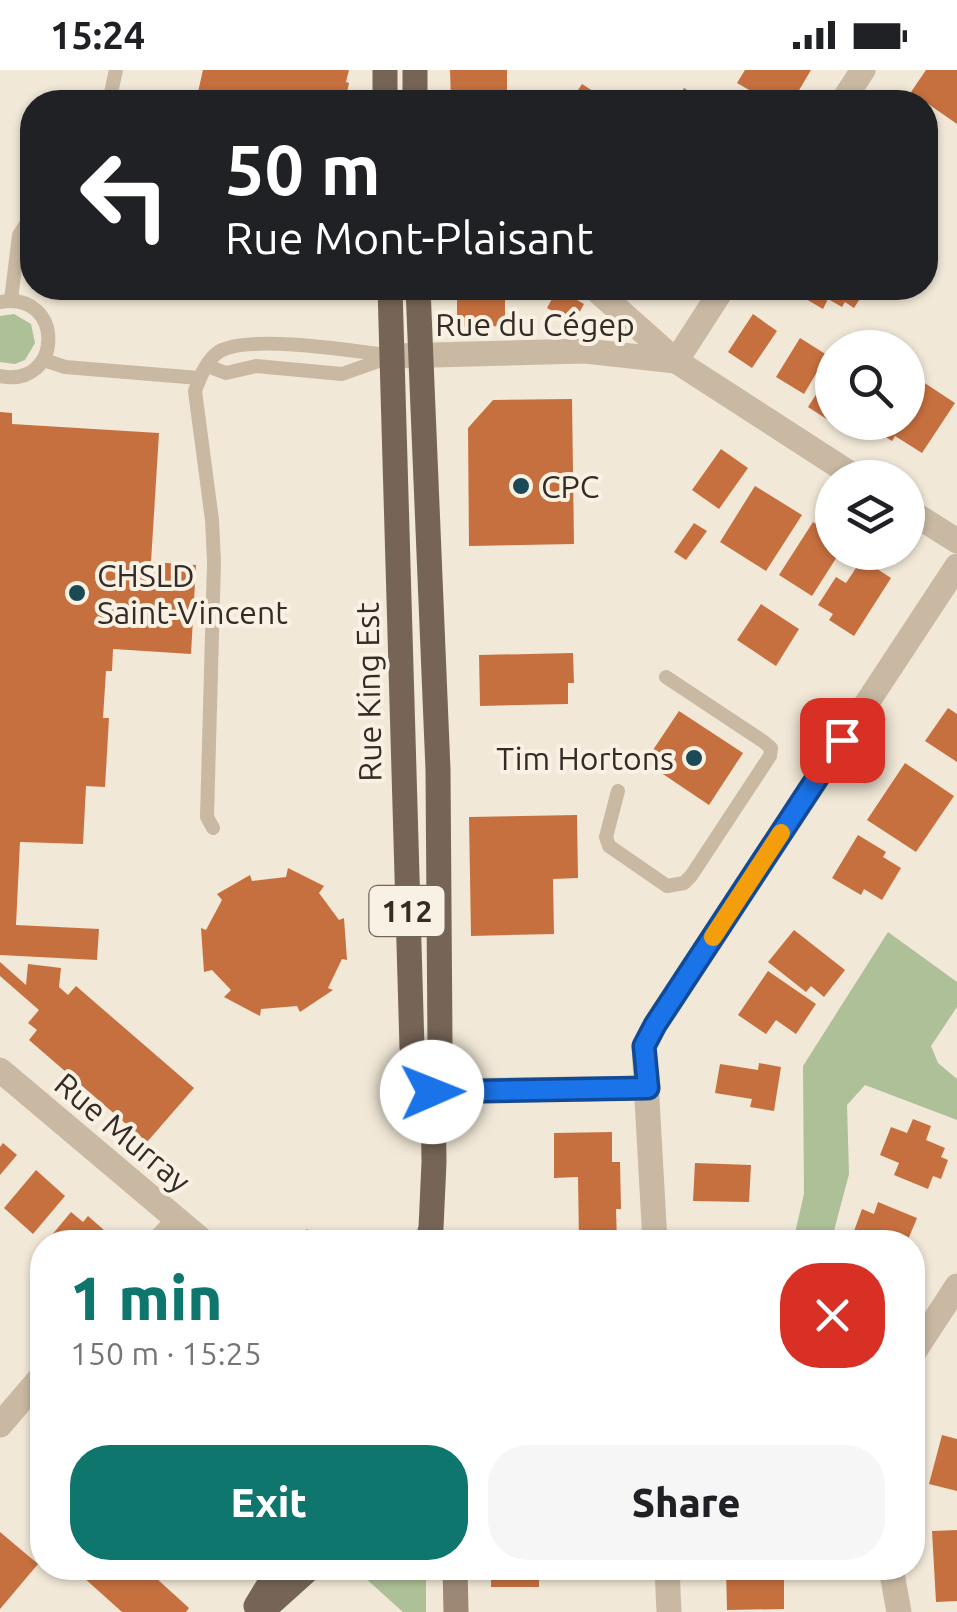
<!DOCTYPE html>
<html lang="en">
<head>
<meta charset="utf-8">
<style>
  :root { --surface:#fff; --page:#f6f6f6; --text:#202124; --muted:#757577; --accent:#0f766e }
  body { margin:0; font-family:Ubuntu,sans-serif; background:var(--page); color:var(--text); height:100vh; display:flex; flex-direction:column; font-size:38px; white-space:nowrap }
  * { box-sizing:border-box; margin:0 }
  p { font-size:32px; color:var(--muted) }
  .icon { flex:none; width:55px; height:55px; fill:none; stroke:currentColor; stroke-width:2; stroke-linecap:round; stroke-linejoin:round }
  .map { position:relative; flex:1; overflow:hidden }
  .panel { position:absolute; left:30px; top:1160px; width:895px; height:350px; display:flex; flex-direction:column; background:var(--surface); border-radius:40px; box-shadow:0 2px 8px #0004 }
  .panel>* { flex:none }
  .hud { position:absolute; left:20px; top:20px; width:918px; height:210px; border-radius:40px; box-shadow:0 2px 8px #0004; background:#202124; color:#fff; overflow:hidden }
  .tools { position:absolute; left:815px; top:260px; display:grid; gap:20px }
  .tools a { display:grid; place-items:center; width:110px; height:110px; border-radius:50%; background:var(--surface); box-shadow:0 2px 8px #0004; font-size:50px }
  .pin { position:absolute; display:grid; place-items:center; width:85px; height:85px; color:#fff; margin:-42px; border-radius:20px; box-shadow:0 5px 15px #0006 }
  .me { position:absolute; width:110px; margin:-55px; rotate:89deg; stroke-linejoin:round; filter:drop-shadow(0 0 8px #0008) }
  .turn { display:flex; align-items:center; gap:35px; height:210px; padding:0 40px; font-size:45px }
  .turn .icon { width:130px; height:130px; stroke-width:2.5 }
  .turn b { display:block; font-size:70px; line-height:85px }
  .round { display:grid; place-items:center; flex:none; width:105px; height:105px; border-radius:40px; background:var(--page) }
  .head { display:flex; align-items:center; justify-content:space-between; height:170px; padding:0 40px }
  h1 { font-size:60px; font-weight:800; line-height:75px; color:var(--accent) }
  .cta { display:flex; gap:20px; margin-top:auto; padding:20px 40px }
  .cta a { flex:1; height:115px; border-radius:40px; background:var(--accent); color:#fff; font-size:40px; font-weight:800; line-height:115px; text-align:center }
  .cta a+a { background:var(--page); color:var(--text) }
  .status { display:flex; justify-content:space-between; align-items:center; height:70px; padding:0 50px; background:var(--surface); direction:ltr }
  .status svg { height:28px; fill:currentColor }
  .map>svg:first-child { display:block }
  .green { fill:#adc098 }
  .building { fill:#c7703f }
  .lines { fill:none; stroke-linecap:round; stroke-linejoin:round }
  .lane { stroke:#c9b9a3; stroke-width:14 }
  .street { stroke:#c9b9a3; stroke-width:25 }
  .secondary { stroke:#9c8875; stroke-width:25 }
  .primary { stroke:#766556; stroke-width:25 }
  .route-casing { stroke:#114b97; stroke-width:25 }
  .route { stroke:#1a73e8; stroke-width:18 }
  .slow { stroke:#f59e0b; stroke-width:18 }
  .poi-dot { fill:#1b4a55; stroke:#f9f1e3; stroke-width:4 }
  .labels { text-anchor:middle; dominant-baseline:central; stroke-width:8; stroke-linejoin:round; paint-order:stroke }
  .shield { fill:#f9f1e3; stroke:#6f675e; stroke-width:2.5 }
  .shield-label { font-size:30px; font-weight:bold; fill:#342c25 }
  .street-label { font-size:32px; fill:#342c25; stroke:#f9f1e3 }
  .poi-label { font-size:32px; fill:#342c25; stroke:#f9f1e3; text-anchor:start }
</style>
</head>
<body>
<div class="status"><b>15:24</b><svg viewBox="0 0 49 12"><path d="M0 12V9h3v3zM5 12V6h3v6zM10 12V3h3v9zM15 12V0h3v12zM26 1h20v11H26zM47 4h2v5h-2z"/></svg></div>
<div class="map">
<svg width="957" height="1542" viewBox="0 0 957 1542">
  <rect width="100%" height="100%" fill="#f1e8d7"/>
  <!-- green -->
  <g class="green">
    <path d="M14,244l17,10 4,19 -10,17 -10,4 -15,-2v-46z"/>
    <path d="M888,862l69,50v25l-26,39 7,17 19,16v41l-92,-35 -18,20 2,69 -18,68h-38l11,-48 -1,-128z"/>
    <path d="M354,1498h72v44h-23z"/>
  </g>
  <!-- building -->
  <g class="building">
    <path d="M203,0h146l-3,12 3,1 -4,19h-104l-43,-10z"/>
    <path d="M450,0h57v32h-56z"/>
    <path d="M745,0h66l-19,32h-22l-33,-19z"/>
    <path d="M926,0h31v54l-46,-32z"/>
    <path d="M582,14l25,16 -2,2h-35z"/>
    <path d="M684,18l23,14h-32z"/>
    <path d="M457,218h48v38l-48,1z"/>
    <path d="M558,218h13l10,5 -4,7 7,4 -6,11 -7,-3 -4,7 -20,-11z"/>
    <path d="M787,218h76l3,1 -12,19 -9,-6 -3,5 -14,-8 -5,10z"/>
    <path d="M753,244l24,17 -25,37 -24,-16z"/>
    <path d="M800,268l27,17 -23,39 -28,-17z"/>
    <path d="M908,302l47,31 -33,50 -27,-17 -3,5 -21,-13 4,-6h33z"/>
    <path d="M824,312l8,5v35h10l-3,5 -31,-20z"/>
    <path d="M572,329l2,145 -105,2 -1,-118 25,-28z"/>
    <path d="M0,342l12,1v11l147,9 -8,129 45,3 -5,89 -78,-5 -1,22h-6l-3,47h6l-4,69 -19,-1 -3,58 -63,-2 -4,83 83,4 -2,31 -97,-5z"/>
    <path d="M721,379l27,19 -29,41 -27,-19z"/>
    <path d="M755,416l47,29 -36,56 -46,-29z"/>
    <path d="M813,452l19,12v18h8l-28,44 -33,-21z"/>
    <path d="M694,453l13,8 -21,29 -12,-8z"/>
    <path d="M862,489l29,19 -37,58 -25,-16 4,-6 -15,-9 18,-28 10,6z"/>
    <path d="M761,534l38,25 -23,37 -39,-26z"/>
    <path d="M573,583l1,30h-6v21l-88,2 -1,-51z"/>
    <path d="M948,638l9,6v48l-32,-21z"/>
    <path d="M679,641l64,42 -34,52 -64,-43z"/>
    <path d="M905,693l49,33 -38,56 -49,-32z"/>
    <path d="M577,745l1,63 -25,1 1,55 -83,2 -2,-119z"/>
    <path d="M858,765l28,17 -3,5 18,11 -19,32 -18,-11 -3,6 -29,-17z"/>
    <path d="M288,798l36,18 -5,7 20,27 5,-2 3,42 -5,-1 -14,29 5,2 -33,22 -3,-6 -36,3 -1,7 -36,-19 7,-7 -19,-20 -8,2 -3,-44 5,2 16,-30 -5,-6 33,-19 2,6 34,-4z"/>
    <path d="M794,860l51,40 -21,27 -13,-11 -5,6 -38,-30z"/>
    <path d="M0,892l26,23 2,-21 33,4 -2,19 9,8 8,-9 118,102 -47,54 -118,-102 8,-10 -9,-7 11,-13 -39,-34z"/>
    <path d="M768,901l48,33 -20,30 -20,-14 -10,14 -28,-19z"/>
    <path d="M759,993l22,4 -7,44 -24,-4 2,-8 -37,-6 5,-29 38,6z"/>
    <path d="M913,1049l18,7 -5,14 19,8 -4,9 7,3 -7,19 -8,-3 -5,13 -34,-14 5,-12 -19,-8 11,-28 16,6z"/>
    <path d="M612,1062v30h8l1,47h-5l1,33h-38l-1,-65 -24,1v-45z"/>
    <path d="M3,1073l14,12 -17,20v-28z"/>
    <path d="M695,1093l56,2 -2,37 -56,-1z"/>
    <path d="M36,1100l29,26 -32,38 -29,-26z"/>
    <path d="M878,1132l39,16 -10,24h-45l3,-6 -11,-5 8,-22 12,5z"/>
    <path d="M71,1142l12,10 5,-6 16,14 -5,5 8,7h-61z"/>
    <path d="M307,1159l16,13h-27z"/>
    <path d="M707,1164l50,2v6h-50z"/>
    <path d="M942,1365l15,4v52l-28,-7z"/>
    <path d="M957,1460v71l-21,1 -4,-71z"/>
    <path d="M0,1462l38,32 -38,45z"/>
    <path d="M73,1498h72l44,40 -3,4h-64z"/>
    <rect x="491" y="1498" width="48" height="19"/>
    <path d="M726,1498h51v11h7v30l-57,1z"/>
  </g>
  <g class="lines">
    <!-- lane -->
    <g class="lane">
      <path d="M109,32l7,-32"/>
      <path d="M11,230l8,-65 13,-20"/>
      <path d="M0,232c65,-12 64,87 0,74"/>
      <path d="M44,290l21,7 134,11"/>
      <path d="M207,296l19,7 30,-7 86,8 48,-17"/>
      <path d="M618,721l-12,46 3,9 58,40 17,-3 7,-7 79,-120 1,-8 -7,-6 -98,-65"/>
      <path d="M213,758l-6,-11 7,-255 -2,-42 -17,-129c5,-14 12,-32 25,-40 32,-17 135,0 174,5"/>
    </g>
    <!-- street -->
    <g class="street">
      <path d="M842,32l21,-32"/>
      <path d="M594,218l82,73 181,117"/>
      <path d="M394,286l191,-5 91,10"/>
      <path d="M676,291l47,-73"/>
      <path d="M908,440l49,31"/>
      <path d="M0,1000l204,172"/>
      <path d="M433,1021l215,-3"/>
      <path d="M159,1172l19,-21"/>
      <path d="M655,1172l-11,-196 11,-21 302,-459"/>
      <path d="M912,1285l45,-69"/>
      <path d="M0,1355l42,-49"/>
      <path d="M667,1498l2,44"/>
      <path d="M891,1498l8,44"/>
    </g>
    <!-- secondary -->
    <path class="secondary" d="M455,1498l1,44"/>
    <!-- primary -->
    <g class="primary">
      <path d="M415,0v32"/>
      <path d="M385,32v-32"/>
      <path d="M390,218l22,760 21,43"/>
      <path d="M418,218l20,482 2,274 -7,47 1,71 -3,66 -4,14"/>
      <path d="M256,1536l23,-38"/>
      <path d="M261,1542l49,-44"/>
    </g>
  </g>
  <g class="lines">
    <defs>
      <path id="route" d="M432,1022l216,-4 -4,-42 11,-21 187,-285"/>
    </defs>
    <!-- route casing -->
    <use href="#route" class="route-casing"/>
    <!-- route -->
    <use href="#route" class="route"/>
    <!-- slow -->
    <path class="slow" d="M713,867l68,-104"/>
  </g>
  <!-- markers -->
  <g class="poi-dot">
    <circle cx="521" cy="416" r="10"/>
    <circle cx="77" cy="523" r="10"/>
    <circle cx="694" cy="688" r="10"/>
  </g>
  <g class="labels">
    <!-- shield labels -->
    <rect class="shield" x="369.5" y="816" width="75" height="50" rx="8"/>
    <g class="shield-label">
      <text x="407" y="841">112</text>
    </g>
    <!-- street labels -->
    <g class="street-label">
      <text x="535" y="254">Rue du Cégep</text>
      <text transform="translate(368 622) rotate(-91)">Rue King Est</text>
      <text transform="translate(123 1062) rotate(40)">Rue Murray</text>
    </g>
    <!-- poi labels -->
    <g class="poi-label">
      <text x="541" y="416">CPC</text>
      <text x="97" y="505">CHSLD<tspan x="97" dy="37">Saint-Vincent</tspan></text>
      <text x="674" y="688" text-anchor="end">Tim Hortons</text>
    </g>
  </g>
</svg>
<div class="tools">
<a><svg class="icon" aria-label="search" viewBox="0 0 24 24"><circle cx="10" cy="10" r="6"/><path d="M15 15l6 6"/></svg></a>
<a><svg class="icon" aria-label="layers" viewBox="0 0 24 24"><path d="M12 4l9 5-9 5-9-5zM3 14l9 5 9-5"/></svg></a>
</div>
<div class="pin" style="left:842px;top:670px;background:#d93025"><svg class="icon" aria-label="arrive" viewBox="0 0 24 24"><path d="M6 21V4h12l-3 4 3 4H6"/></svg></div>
<svg class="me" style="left:432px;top:1022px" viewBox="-20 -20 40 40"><circle r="19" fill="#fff"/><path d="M0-13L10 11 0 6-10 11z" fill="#1a73e8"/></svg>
<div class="hud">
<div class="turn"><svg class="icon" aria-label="left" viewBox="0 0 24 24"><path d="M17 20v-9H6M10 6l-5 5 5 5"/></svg><div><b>50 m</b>Rue Mont-Plaisant</div></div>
</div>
<section class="panel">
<div class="head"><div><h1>1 min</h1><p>150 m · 15:25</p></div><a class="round" style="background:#d93025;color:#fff"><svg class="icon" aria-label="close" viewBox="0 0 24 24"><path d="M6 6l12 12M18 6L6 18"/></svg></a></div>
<div class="cta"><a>Exit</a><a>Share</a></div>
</section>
</div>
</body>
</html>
